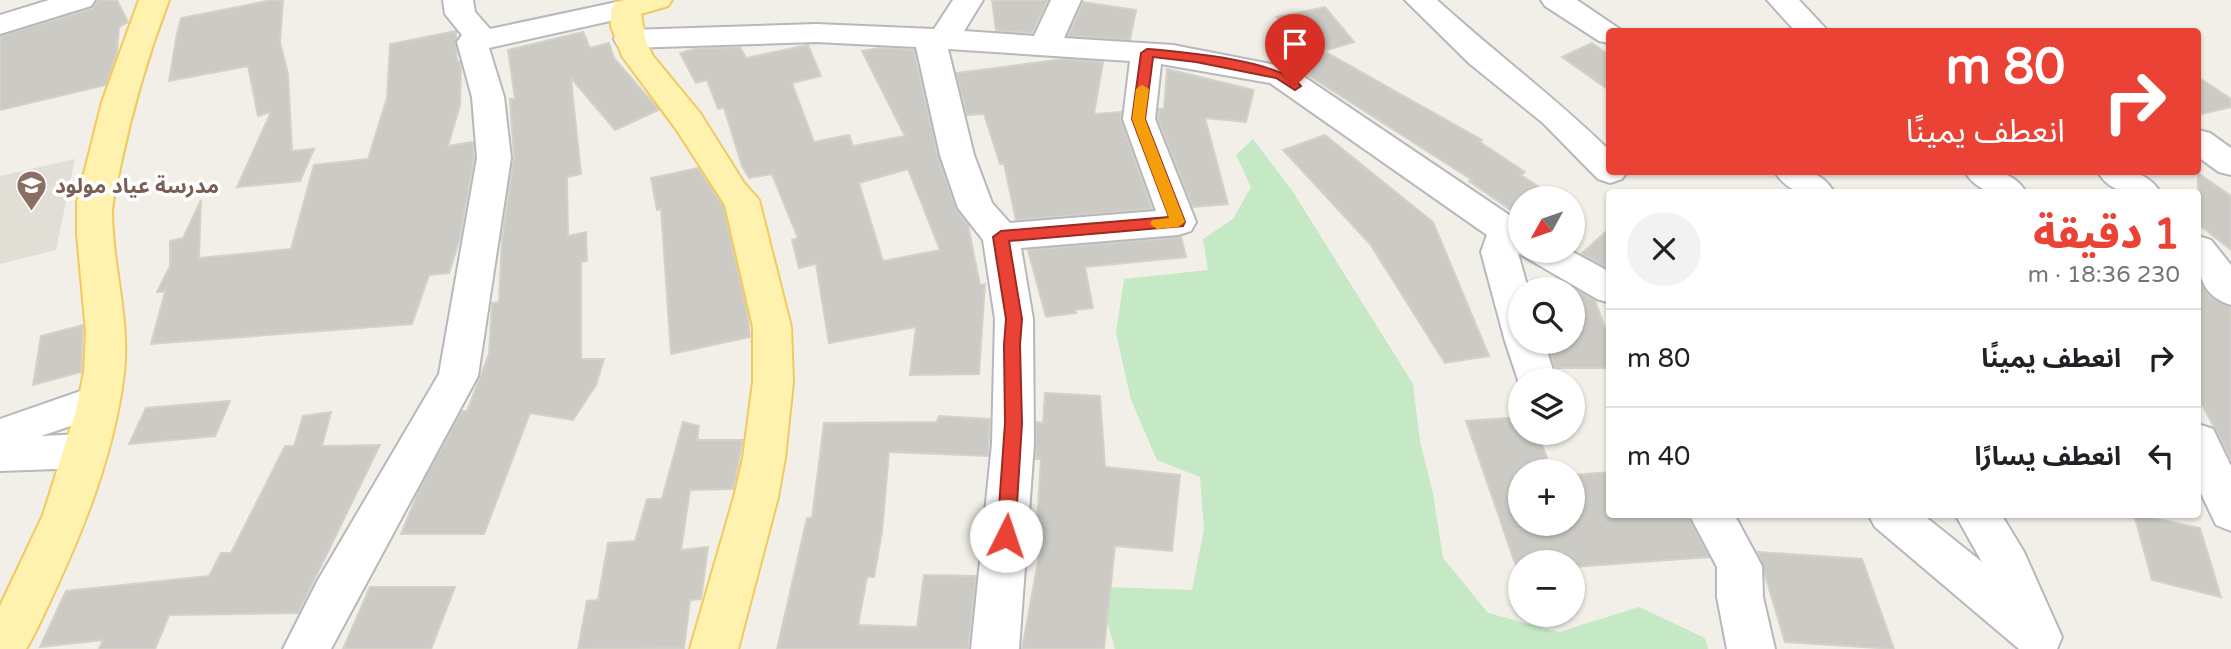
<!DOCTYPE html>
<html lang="ar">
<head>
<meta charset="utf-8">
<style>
  :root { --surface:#fff; --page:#f2f2f2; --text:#202124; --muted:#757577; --line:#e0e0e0; --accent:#ea4335 }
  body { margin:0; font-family:"Varela Round","Noto Sans Arabic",sans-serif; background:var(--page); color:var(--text); direction:rtl; height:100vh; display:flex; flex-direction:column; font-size:26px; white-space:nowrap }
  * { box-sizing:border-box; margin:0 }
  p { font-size:23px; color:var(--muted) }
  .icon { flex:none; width:38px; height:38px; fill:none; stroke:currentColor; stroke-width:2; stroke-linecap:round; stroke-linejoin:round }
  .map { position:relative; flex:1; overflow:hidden; direction:ltr }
  .sheet { position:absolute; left:1606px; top:189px; width:595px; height:329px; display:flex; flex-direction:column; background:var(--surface); border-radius:7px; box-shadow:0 2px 5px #0004; direction:rtl }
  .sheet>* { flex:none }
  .top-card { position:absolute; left:1606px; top:28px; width:595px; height:147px; border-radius:7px; box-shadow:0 2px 5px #0004; direction:rtl; background:#ea4335; color:#fff; overflow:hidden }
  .needle { width:46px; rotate:230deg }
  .buttons { position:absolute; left:1508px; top:186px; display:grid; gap:14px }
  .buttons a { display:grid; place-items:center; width:77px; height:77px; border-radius:50%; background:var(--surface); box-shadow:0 2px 5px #0004; font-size:35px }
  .pin { position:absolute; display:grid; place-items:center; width:60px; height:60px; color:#fff; margin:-72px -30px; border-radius:50% 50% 50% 0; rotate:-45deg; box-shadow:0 0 7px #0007 }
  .pin .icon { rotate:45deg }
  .me { position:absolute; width:77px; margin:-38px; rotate:4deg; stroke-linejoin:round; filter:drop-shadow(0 0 5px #0008) }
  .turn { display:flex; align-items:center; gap:24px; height:147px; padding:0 21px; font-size:32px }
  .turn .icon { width:91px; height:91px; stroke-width:2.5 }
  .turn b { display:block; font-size:49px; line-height:60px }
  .round { display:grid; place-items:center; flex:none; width:74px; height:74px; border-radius:37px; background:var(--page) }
  .overview { display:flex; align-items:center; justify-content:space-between; height:119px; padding:0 21px }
  h1 { font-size:42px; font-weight:800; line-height:52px; color:var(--accent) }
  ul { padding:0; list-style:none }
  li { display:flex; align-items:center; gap:21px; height:98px; padding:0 21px; border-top:2px solid var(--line) }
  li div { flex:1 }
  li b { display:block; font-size:26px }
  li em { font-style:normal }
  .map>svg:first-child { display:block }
  .education { fill:#e1ded6 }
  .green { fill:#c5e8c5 }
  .building { fill:#cccac5; stroke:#d6d1c6; stroke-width:2; fill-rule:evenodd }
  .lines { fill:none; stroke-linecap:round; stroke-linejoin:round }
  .minor-casing { stroke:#b5b8bc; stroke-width:4 }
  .major-casing { stroke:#f2c960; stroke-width:4 }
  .minor { fill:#fff; fill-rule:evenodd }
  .major { fill:#fff2af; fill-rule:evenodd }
  .route { fill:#ea4335; stroke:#982c22; stroke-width:2 }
  .slow { fill:#f59e0b }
  .labels { text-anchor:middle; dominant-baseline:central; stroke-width:7; stroke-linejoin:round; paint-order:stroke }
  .education-label { font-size:21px; font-weight:bold; fill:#785e54; stroke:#fff; text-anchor:start }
</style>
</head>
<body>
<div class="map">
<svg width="2231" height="649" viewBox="0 0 2231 649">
  <rect width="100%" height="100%" fill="#f1efe8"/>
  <!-- education -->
  <path class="education" d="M75,159l-19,91 -56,14v-88z"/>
  <!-- green -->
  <path class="green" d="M1253,139l40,53 120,192 7,57 13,53 10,64 45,55 71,19 80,-25 66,31 3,11h-593l-9,-31v-31l86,3 12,-61 -4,-52 -43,-17 -26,-60 -15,-67 8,-54 84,-9 -5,-31 30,-20 18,-32 -15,-32z"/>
  <!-- building -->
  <g class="building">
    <path d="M98,0h19l11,22 -9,5 -2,25 -11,33 -106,25v-74l92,-27z"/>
    <path d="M272,0h11l-3,42 8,32 4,77 22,-2 -14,32 -63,6 34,-75 -13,4 -10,-50 -79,15 8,-47 4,-16z"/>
    <path d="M992,0h56l-16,33 -36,-2z"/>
    <path d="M1083,2l53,8 -6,30 -62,-4z"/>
    <path d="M1325,7l29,35 -30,9 158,89 -2,2 45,30 -4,3 34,23h-34v19l-52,-36 3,-1 -178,-114v-14l8,-4 -25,-31z"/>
    <path d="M456,31l1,31 3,-1 1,7 -1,37 -12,41 25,-4 1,16 -15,84 -10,31 -20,2 -17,49 -261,20 14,-52h-8l13,-26v-25l13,-3 18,-38 -2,58 92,-9 23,-84 54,-6 19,-61 3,-54z"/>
    <path d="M583,32l7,16 19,-5 5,15 45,52 -44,20 -44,-52 10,96 -14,3 1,59 18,-4 1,29 -6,1v97h23l-8,26 -23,35 -43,-7 -46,121h-83l19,-46 42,-77h5l22,-57 3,-51 7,-1 3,-64 12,-80 -4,-59h5l-7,-49z"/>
    <path d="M1592,43l18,13v35l-48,-34z"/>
    <path d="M808,45l13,31 -29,7 22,59 35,-7 4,11 52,-10 -43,-85 17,-3 35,2 24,106 18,53 12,16 12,60 5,-1 -6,90 -69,1 6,-48 -87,16 -13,-79 -17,4 -7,-28 6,-2 -26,-64 -23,4 -7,-12 -18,-58 -6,1 -11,-29 -11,3 -16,-30 14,-4 46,-2 6,11zM908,169l32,81 -57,11 -24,-78z"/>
    <path d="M1064,59l39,3 -9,52 27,-2v8l31,89 -136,11 -12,-56h-4l-16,-50 -17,1 -11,-42z"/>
    <path d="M1167,69l87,21 -8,32 -41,-4 23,86 -35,3 -35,-88 1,-10h5z"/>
    <path d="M2198,77l33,22v8l-33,8z"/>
    <path d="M1325,135l108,87 56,134 -44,7 -75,-119 -87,-94z"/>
    <path d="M698,168l25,38 24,105 3,26 -79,17 -10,-145 -4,1 -6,-32z"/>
    <path d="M2198,173l33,23v54l-33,-26z"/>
    <path d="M1610,228v41l-29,-15z"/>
    <path d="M1181,237l5,20 -101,10 8,41 -18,2 1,3 -30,4 -18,-67z"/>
    <path d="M2198,275l11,21 22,11v152l-33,-62z"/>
    <path d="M1573,288l22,13 15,40v27h-55l-8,-27h26z"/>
    <path d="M83,325l-2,47 -48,13 8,-49z"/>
    <path d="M1045,393l55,3 5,71 75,8 -8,76 -57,-5 -11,103h-82l20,-109 -6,-1 5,-80h-5v-37l7,1z"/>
    <path d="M230,401l-15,35 -86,8 17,-36z"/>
    <path d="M331,412l-9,34 58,-1 -82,168 -129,2 -14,34h-56l4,-9 -63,7 26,-56 143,-15 12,-23h10l54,-107h9l9,-30z"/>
    <path d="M939,416l51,3 -2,37 -99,-4 -7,80 -8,45h-7l-9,48 59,2 7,-52 52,1 -8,73h-191l30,-131h5l12,-95 113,-1z"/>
    <path d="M1521,417v15h16l15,39h-31v52h52v-48l37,-3v42h77l22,43 -136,10v-5h-52v6l-4,1 -51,-148z"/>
    <path d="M683,422l16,4 -2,14h46l-10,49 -43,1 -9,60 27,-3 -7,52 -11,1 -6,48 -106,1 9,-48 11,-1 10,-57 27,-2 12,-42h15z"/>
    <path d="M2134,514l66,14 21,69 -69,-17z"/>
    <path d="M1758,552l104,7 32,90 -109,-7z"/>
    <path d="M370,587h85l-24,62h-88z"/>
  </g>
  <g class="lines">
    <defs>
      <g id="minor">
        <path d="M49,0h46l-4,6 -91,28v-19z"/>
        <path d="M443,0h30l2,12 15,17 136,-29 11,3 4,6 -4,6 -148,33 15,49 7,61 -33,218 -147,273h-48l35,-69 121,-206 38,-216 -5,-61 -15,-55 5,-7 -17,-21z"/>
        <path d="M953,0h30l-19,31 70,5 17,-36h30l-17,38 109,7 118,23 230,155v27h48l41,22v31l-13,-4 -79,-46 10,36h-7v52h23l12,39h-35v9l-16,-48 -24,-89 6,-17 -217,-152 -109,-19 -6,55 41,103 -5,9 -13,4 -157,13 12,71 1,125 -15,205h-48l21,-205 3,-125 -12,-79 -25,-32 -18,-53 -24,-108 -100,-5 -187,6 -11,-2 -4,-7 4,-7 11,-2 187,-6 118,5zM948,49l182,12 -7,58 33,92 -146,12 -18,-20 -18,-48z"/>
        <path d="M1405,0h32c57,52 118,97 173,151v21h17l-5,7 -12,4 -12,-4 -55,-56 -73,-59z"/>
        <path d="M1541,0h36l47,32h-14v11l-11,-2 -54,-35z"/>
        <path d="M1767,0h32l30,32h-33z"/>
        <path d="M2198,130l12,3 21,15v27l-12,-3 -21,-15z"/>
        <path d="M1775,172c25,-2 45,-4 59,20 -25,2 -44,4 -59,-20z"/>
        <path d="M1965,172c24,-2 47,-3 61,20 -25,2 -46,4 -61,-20z"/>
        <path d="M2098,172c24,-2 48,-3 62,20 -24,2 -48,4 -62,-20z"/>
        <path d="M2198,236l13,4 20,25v40c-35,-11 -33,-38 -33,-69z"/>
        <path d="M98,385l14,5 6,11 -6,11 -71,24 44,-2 15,5 6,12 -6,12 -15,5 -85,3v-52z"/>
        <path d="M2198,424l15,5 18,37v65l-15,-6 -18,-38z"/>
        <path d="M1689,514h45l28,52 1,31 12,52h-48l-10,-52v-30z"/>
        <path d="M1868,514h54l60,48 -27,-48h46l23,38 38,85 -5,12h-38l-144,-122z"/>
      </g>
      <g id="major">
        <path d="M139,0h30c-21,55 -37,110 -49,168 -3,15 -8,31 -8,47 1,53 18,105 12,158 -11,92 -49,177 -89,260l-9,16h-26v-43l43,-91 34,-108 7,-35 2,-40 -9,-98v-32l25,-100z"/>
        <path d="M625,0h47l-4,6 -27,8 5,28 7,14 47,57 44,70 15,17 32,127 2,55 -8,76 -7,39 -40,152h-48l44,-152 9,-39 10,-76v-55l-28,-122 -49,-76 -54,-73 -11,-30v-17l4,-6z"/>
      </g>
    </defs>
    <!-- minor casing -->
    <use href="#minor" class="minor-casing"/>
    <!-- major casing -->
    <use href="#major" class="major-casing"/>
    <!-- minor -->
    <use href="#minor" class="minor"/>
    <!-- major -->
    <use href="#major" class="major"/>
  </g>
  <!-- route -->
  <path class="route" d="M1147,49c35,3 132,11 154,37l-6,4 -19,-12 -80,-16 -43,-5 -8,62 40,103 -2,4 -174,15 13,78 -2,26 2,78 -7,113 -3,6 -6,2 -7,-2 -2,-6 8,-113 -1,-78 2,-26 -13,-82 8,-6 168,-14 -37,-98 9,-66z"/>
  <!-- slow -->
  <path class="slow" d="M1142,85l7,4 -4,30 40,103 -7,5 -21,2 -7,-5 2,-4 17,-2 -37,-99 4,-30z"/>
  <!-- icons -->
  <defs>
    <symbol id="school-pin" viewBox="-11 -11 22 30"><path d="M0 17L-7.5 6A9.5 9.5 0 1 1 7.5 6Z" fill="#8d6e63" stroke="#fff"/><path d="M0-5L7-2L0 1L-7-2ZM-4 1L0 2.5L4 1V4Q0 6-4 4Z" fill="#fff"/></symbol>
  </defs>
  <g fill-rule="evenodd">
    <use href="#school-pin" x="14" y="168" width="35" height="47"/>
  </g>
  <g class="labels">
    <!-- education labels -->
    <g class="education-label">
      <text x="55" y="186">مدرسة عياد مولود</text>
    </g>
  </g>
</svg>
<div class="buttons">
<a><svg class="needle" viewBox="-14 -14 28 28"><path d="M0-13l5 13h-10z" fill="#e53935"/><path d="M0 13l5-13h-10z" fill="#757577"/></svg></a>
<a><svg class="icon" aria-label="search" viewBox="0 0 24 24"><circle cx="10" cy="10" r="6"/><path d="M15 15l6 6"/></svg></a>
<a><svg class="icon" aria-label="layers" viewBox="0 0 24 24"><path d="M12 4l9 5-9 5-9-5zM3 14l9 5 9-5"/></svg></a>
<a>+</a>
<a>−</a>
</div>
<div class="pin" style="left:1295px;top:86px;background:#d93025"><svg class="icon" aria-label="arrive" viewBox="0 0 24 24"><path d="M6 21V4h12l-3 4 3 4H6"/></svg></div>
<svg class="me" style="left:1006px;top:536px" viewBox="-20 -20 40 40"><circle r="19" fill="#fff"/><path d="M0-13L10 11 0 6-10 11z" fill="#ea4335"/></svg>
<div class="top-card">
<div class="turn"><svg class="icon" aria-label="right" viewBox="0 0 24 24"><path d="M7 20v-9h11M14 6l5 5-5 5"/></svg><div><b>80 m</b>انعطف يمينًا</div></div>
</div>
<section class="sheet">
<div class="overview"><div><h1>1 دقيقة</h1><p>230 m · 18:36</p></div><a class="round"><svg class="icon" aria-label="close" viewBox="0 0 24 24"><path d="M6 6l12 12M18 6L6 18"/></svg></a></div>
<ul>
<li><svg class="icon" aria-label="right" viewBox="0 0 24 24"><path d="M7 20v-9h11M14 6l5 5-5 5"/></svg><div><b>انعطف يمينًا</b></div><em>80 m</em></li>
<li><svg class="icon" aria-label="left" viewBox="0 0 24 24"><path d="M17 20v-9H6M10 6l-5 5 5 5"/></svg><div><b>انعطف يسارًا</b></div><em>40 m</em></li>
</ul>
</section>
</div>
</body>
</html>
